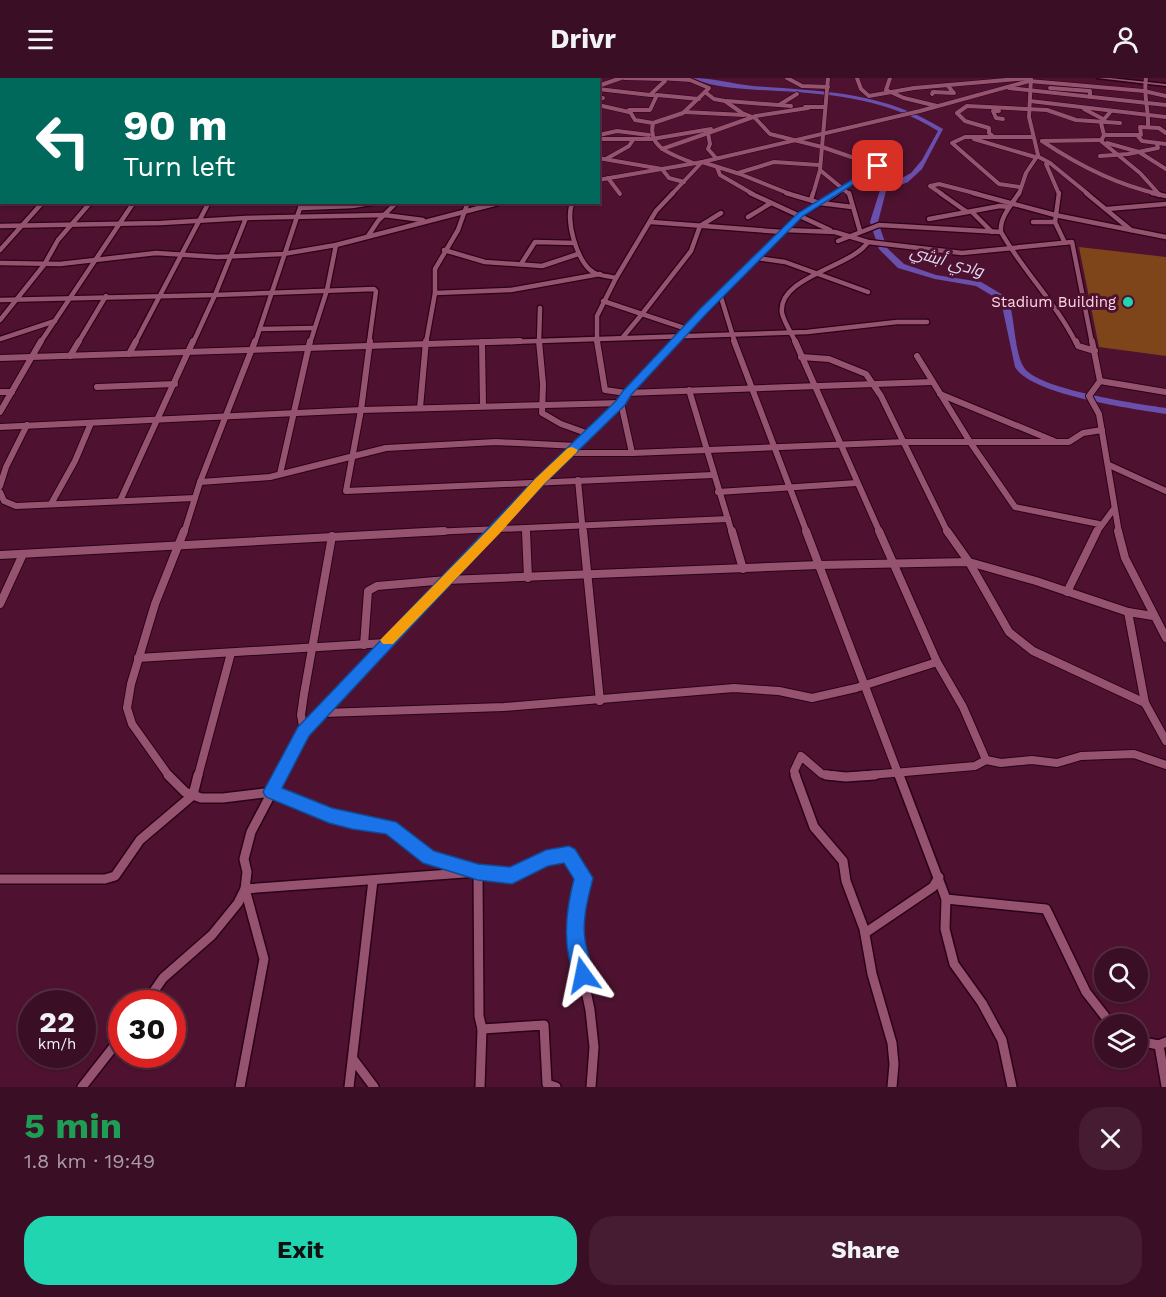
<!DOCTYPE html>
<html lang="en">
<head>
<meta charset="utf-8">
<style>
  :root { --surface:#3a0e24; --page:#451c31; --text:#f1f3f6; --muted:#ab9ca6; --line:#542e41; --accent:#21d5b0 }
  body { margin:0; font-family:"Work Sans",Cairo,sans-serif; background:var(--page); color:var(--text); height:100vh; display:flex; flex-direction:column; font-size:22px; white-space:nowrap }
  * { box-sizing:border-box; margin:0 }
  p { font-size:20px; color:var(--muted) }
  .icon { flex:none; width:33px; height:33px; fill:none; stroke:currentColor; stroke-width:2; stroke-linecap:round; stroke-linejoin:round }
  .map { position:relative; height:1009px; overflow:hidden }
  .details { display:flex; flex-direction:column; background:var(--surface); flex:1 }
  .details>* { flex:none }
  .guide { position:absolute; left:0px; top:0px; width:600px; height:126px; box-shadow:0 2px 4px #0004,0 0 0 2px var(--line); background:#00695c; color:#fff; overflow:hidden }
  .buttons { position:absolute; left:1094px; top:870px; display:grid; gap:12px }
  .buttons a { display:grid; place-items:center; width:54px; height:54px; border-radius:50%; background:var(--surface); box-shadow:0 2px 4px #0004,0 0 0 2px var(--line); font-size:30px }
  .speed { position:absolute; left:18px; top:912px; display:flex; gap:12px; font-size:30px; font-weight:700; text-align:center }
  .speed>* { display:grid; place-content:center; width:78px; height:78px; border-radius:50%; background:var(--surface); box-shadow:0 2px 4px #0004,0 0 0 2px var(--line); line-height:1 }
  .speed small { font-size:15px; font-weight:400 }
  .speed .limit { border:9px solid #d22; background:#fff; color:#111 }
  .pin { position:absolute; display:grid; place-items:center; width:51px; height:51px; color:#fff; margin:-26px; border-radius:12px; box-shadow:0 3px 9px #0006 }
  .me { position:absolute; width:66px; margin:-33px; rotate:348deg; stroke-linejoin:round; filter:drop-shadow(0 0 4px #0008) }
  .turn { display:flex; align-items:center; gap:21px; height:126px; padding:0 24px; font-size:27px }
  .turn .icon { width:78px; height:78px; stroke-width:2.5 }
  .turn b { display:block; font-size:42px; line-height:51px }
  .round { display:grid; place-items:center; flex:none; width:63px; height:63px; border-radius:24px; background:var(--page) }
  .overview { display:flex; align-items:center; justify-content:space-between; height:102px; padding:0 24px }
  h1 { font-size:36px; font-weight:700; line-height:45px; color:#1e9e55 }
  .cta { display:flex; gap:12px; margin-top:auto; padding:12px 24px }
  .cta a { flex:1; height:69px; border-radius:24px; background:var(--accent); color:#111; font-size:24px; font-weight:700; line-height:69px; text-align:center }
  .cta a+a { background:var(--page); color:var(--text) }
  header { display:flex; justify-content:space-between; align-items:center; height:78px; padding:0 24px; background:var(--surface); font-size:27px; font-weight:700 }
  .map>svg:first-child { display:block }
  .green { fill:#7f451a }
  .lines { fill:none; stroke-linecap:round; stroke-linejoin:round }
  .river { fill:#6a50ad; fill-rule:evenodd }
  .minor-far4-casing { stroke:#2c0118; stroke-width:5 }
  .minor-far3-casing { stroke:#2c0118; stroke-width:7 }
  .minor-far2-casing { stroke:#2c0118; stroke-width:8 }
  .minor-far1-casing { stroke:#2c0118; stroke-width:10 }
  .minor-casing { stroke:#2c0118; stroke-width:12 }
  .tertiary-casing { stroke:#2c0118; stroke-width:3 }
  .minor-far4 { stroke:#95536f; stroke-width:4 }
  .minor-far3 { stroke:#95536f; stroke-width:4.5 }
  .minor-far2 { stroke:#95536f; stroke-width:6 }
  .minor-far1 { stroke:#95536f; stroke-width:8 }
  .minor { stroke:#95536f; stroke-width:9 }
  .tertiary { fill:#95536f; fill-rule:evenodd }
  .route { fill:#1a73e8; stroke:#114b97; stroke-width:1.5 }
  .slow { fill:#f59e0b }
  .poi-dot { fill:#21d5b0; stroke:#4e1230; stroke-width:2 }
  .labels { text-anchor:middle; dominant-baseline:central; stroke-width:6; stroke-linejoin:round; paint-order:stroke }
  .far-poi-label { font-size:15px; fill:#fdd6e5; stroke:#4e1230; text-anchor:end }
  .far-water-label { font-size:16px; font-style:italic; fill:#e3def8; stroke:#4e1230 }
</style>
</head>
<body>
<header><svg class="icon" aria-label="menu" viewBox="0 0 24 24"><path d="M4 6h16M4 12h16M4 18h16"/></svg>Drivr<svg class="icon" aria-label="person" viewBox="0 0 24 24"><circle cx="12" cy="8" r="4"/><path d="M4 21q1-7 8-7t8 7"/></svg></header>
<div class="map">
<svg width="1166" height="1009" viewBox="0 0 1166 1009">
  <rect width="100%" height="100%" fill="#4e1230"/>
  <!-- green -->
  <path class="green" d="M1079,169l87,10v99l-67,-9z"/>
  <g class="lines">
    <!-- river -->
    <g class="river">
      <path d="M693,0c20,0 40,6 60,8 69,5 129,5 190,43l-21,40 -14,13 -22,9 -8,31 9,26 17,16 32,11 45,7 27,16c7,18 6,57 17,71 17,21 113,35 141,39v6c-33,-5 -135,-19 -151,-47l-14,-66 -25,-15 -41,-7 -37,-11 -19,-19 -9,-27 10,-32 31,-17 11,-13 16,-29c-49,-31 -102,-37 -159,-40 -27,-2 -61,-1 -86,-13z"/>
      <path d="M0,97h2l-2,5z"/>
    </g>
    <defs>
      <g id="minor-far4">
        <path d="M494,0l2,2"/>
        <path d="M624,0l38,1"/>
        <path d="M659,0l31,2 19,8 -4,4 9,7 11,2 17,12 13,5 15,16 52,13 56,19 -43,28"/>
        <path d="M787,0l15,8 26,1"/>
        <path d="M857,0l4,11 8,7 45,-8 115,-10"/>
        <path d="M890,0l-4,12 18,8 33,8"/>
        <path d="M1146,0c-3,17 3,32 2,49"/>
        <path d="M26,2l56,-2"/>
        <path d="M104,2l2,-2"/>
        <path d="M223,2l3,-2"/>
        <path d="M520,2l2,-2"/>
        <path d="M595,2l2,-2"/>
        <path d="M598,8l23,-8"/>
        <path d="M1009,10l157,17"/>
        <path d="M1050,10l40,3v6"/>
        <path d="M598,11l52,6"/>
        <path d="M932,16l1,-2 21,1 -7,-8"/>
        <path d="M654,17h-4l15,-14"/>
        <path d="M598,20h5"/>
        <path d="M727,23l64,5"/>
        <path d="M1030,23l136,16"/>
        <path d="M598,27l31,7"/>
        <path d="M779,27l18,-11"/>
        <path d="M805,29h20"/>
        <path d="M1084,31l19,10"/>
        <path d="M999,33h-6l3,7 7,1"/>
        <path d="M1111,33l-10,12 3,12 -3,6 39,32 19,21"/>
        <path d="M684,34l60,3"/>
        <path d="M653,45l-18,-3 -6,-10h21l7,-15 42,4"/>
        <path d="M599,57l18,-4 32,4"/>
        <path d="M1104,57h37l-1,-8 19,1 7,5"/>
        <path d="M1137,57l5,6 24,3"/>
        <path d="M994,59l-5,-4v-5l-24,-7 -8,-8 10,-7 80,4 29,10 44,3"/>
        <path d="M598,61h54l59,-10"/>
        <path d="M974,61l61,18"/>
        <path d="M1042,63c36,24 74,44 117,53"/>
        <path d="M1042,63l60,-1"/>
        <path d="M1107,65l32,9 27,17"/>
        <path d="M662,71l46,-16"/>
        <path d="M1037,78l13,7 38,31"/>
        <path d="M1100,78l28,-2 30,-6 -1,-4"/>
        <path d="M598,80l64,11 7,9 15,4"/>
        <path d="M716,80l-8,-9 2,-5 -2,-11 48,-17 52,-8"/>
        <path d="M606,81l23,-13 4,-6"/>
        <path d="M702,84l38,12 50,20"/>
        <path d="M693,85c-19,-8 -46,-14 -40,-40l30,-10 22,-21"/>
        <path d="M1050,85l-4,1 13,30"/>
        <path d="M717,89l3,8 33,19"/>
        <path d="M820,92l29,24"/>
        <path d="M738,95l36,-11 45,3"/>
        <path d="M608,100l12,16"/>
        <path d="M598,102l104,-18 218,-51 109,-30 115,10 22,5"/>
        <path d="M1020,109l-21,-3 -47,-41 13,-6h68"/>
        <path d="M672,116l30,-32"/>
        <path d="M813,116l7,-24 8,-92"/>
        <path d="M942,116l-12,-8 9,-2 39,10"/>
        <path d="M1019,116l7,-21 12,-18 -9,-38 2,-39"/>
      </g>
      <g id="minor-far3">
        <path d="M750,115l80,37"/>
        <path d="M786,115l34,10 32,4"/>
        <path d="M849,115l11,38"/>
        <path d="M940,115l27,19"/>
        <path d="M973,115l82,22 111,22"/>
        <path d="M1019,115c-7,11 -20,25 -18,39 22,39 55,71 75,111"/>
        <path d="M1059,115l-4,29 9,19"/>
        <path d="M1086,115l45,37"/>
        <path d="M1152,115l14,3"/>
        <path d="M1157,115l2,2"/>
        <path d="M811,122l2,-7"/>
        <path d="M468,124l-10,28 -23,39v24l76,-3 89,-16"/>
        <path d="M573,124c-9,15 4,61 20,70 6,4 16,4 23,6"/>
        <path d="M822,125l15,-10"/>
        <path d="M300,130l52,-2 25,-4"/>
        <path d="M1107,131l59,-5"/>
        <path d="M972,134l20,20"/>
        <path d="M748,139l23,-14"/>
        <path d="M246,140l138,-3 39,5"/>
        <path d="M929,141l71,-13 9,1"/>
        <path d="M651,144l132,10"/>
        <path d="M1033,144h22"/>
        <path d="M0,148l161,-3 85,-5 -31,77 -215,5"/>
        <path d="M784,152l51,2 33,10 94,11 110,-11 20,101"/>
        <path d="M368,158l10,-15 19,-19"/>
        <path d="M838,163l41,-16 122,7"/>
        <path d="M0,172l43,-48"/>
        <path d="M444,172l41,12 57,4 36,-12"/>
        <path d="M757,180l28,4 83,30"/>
        <path d="M0,185l60,1 96,-11 62,4 65,-3 53,-9 166,-43"/>
        <path d="M521,186l14,-22 40,1"/>
        <path d="M720,216l15,49"/>
        <path d="M603,223l39,13 49,-63 9,-25 21,-13"/>
        <path d="M0,242l44,-55 14,-25 33,-38"/>
        <path d="M260,251l54,-1"/>
        <path d="M623,259l19,-23 45,15"/>
        <path d="M0,261l55,-18"/>
        <path d="M40,265l94,-141"/>
        <path d="M78,265l28,-47"/>
        <path d="M135,265l74,-141"/>
        <path d="M193,265l22,-48 159,-6 2,2 -7,52"/>
        <path d="M255,265l47,-141"/>
        <path d="M310,265l17,-53 9,-45"/>
        <path d="M426,265l9,-50"/>
        <path d="M474,265l333,-11 90,-10h30"/>
        <path d="M539,265l1,-35"/>
        <path d="M597,265v-27l19,-38 40,-67 17,-18"/>
        <path d="M674,265l127,-129 19,-11"/>
        <path d="M796,265c-4,-9 -12,-21 -14,-30 -5,-36 70,-46 86,-71"/>
      </g>
      <g id="minor-far2">
        <path d="M370,263l-9,69 -15,81 367,-16"/>
        <path d="M539,263l4,43 -1,29 19,11 28,10"/>
        <path d="M597,263l8,49 21,3 306,-11"/>
        <path d="M734,263l73,192"/>
        <path d="M795,263l85,192"/>
        <path d="M1076,263l2,5 17,5"/>
        <path d="M1092,263l8,40 -11,15 10,18 20,119"/>
        <path d="M482,264l1,64"/>
        <path d="M129,276l7,-13"/>
        <path d="M70,278l9,-15"/>
        <path d="M917,278l53,86 45,65 84,17"/>
        <path d="M801,279l28,2 37,15 15,22 67,137"/>
        <path d="M0,280l520,-17"/>
        <path d="M1100,303l66,11"/>
        <path d="M97,309l78,-3"/>
        <path d="M689,312l43,143"/>
        <path d="M0,314h12"/>
        <path d="M940,316l114,47"/>
        <path d="M420,330l6,-67"/>
        <path d="M0,334l41,-71"/>
        <path d="M0,349l361,-17 260,-7 11,50"/>
        <path d="M570,375h62l273,-11h164l14,-9 19,-3"/>
        <path d="M1109,387l57,26"/>
        <path d="M280,396l30,-133"/>
        <path d="M578,402l5,53"/>
        <path d="M200,404l70,-5 116,-29 110,-6 81,4"/>
        <path d="M0,408l6,-19 21,-42"/>
        <path d="M0,414l4,9 12,5 179,-8"/>
        <path d="M718,414l139,-9"/>
        <path d="M120,423l73,-160"/>
        <path d="M51,426l24,-43 16,-38"/>
        <path d="M526,451v4"/>
        <path d="M184,455l16,-51 55,-141"/>
        <path d="M409,455l319,-14"/>
        <path d="M493,455l46,-52 82,-78 5,-10 49,-52"/>
        <path d="M1096,455l17,-23"/>
      </g>
      <g id="minor-far1">
        <path d="M526,453l2,47"/>
        <path d="M583,453l17,170"/>
        <path d="M732,453l11,38"/>
        <path d="M806,453l93,245"/>
        <path d="M879,453l58,131 26,45 23,53"/>
        <path d="M947,453l22,31 40,70 24,19 112,52"/>
        <path d="M1118,453l7,27 41,80"/>
        <path d="M0,477l444,-24"/>
        <path d="M1067,514l30,-61"/>
        <path d="M0,526l23,-50"/>
        <path d="M1128,534l17,91 21,38"/>
        <path d="M364,567l4,-54 9,-5 70,-6 372,-15 150,-3 67,19 92,31 25,4"/>
        <path d="M138,580l247,-15"/>
        <path d="M323,635l181,-6 230,-19 45,3 33,7 44,-10 81,-26"/>
        <path d="M304,654l-3,-17 3,-21 28,-158"/>
        <path d="M986,682l15,3 31,-3 25,3 24,-7 53,-2 32,11"/>
        <path d="M169,698l-37,-52 -5,-16 4,-24 24,-80 29,-73"/>
        <path d="M198,698l33,-123"/>
        <path d="M281,698l23,-44 42,-48 149,-153"/>
        <path d="M796,698l-2,-5 7,-15 21,18 16,2"/>
        <path d="M858,698l117,-10 11,-6"/>
      </g>
      <g id="minor">
        <path d="M168,697l17,17 16,6h22l49,-6 57,23 61,12 39,31 49,14"/>
        <path d="M795,697l19,52 29,34 3,20 18,48 8,45 20,69 2,21 -2,23"/>
        <path d="M826,697l20,2 29,-2"/>
        <path d="M899,697l47,124 -1,30 9,35 28,39 20,37 10,47"/>
        <path d="M478,794l1,144 3,13 -2,58"/>
        <path d="M0,801h105l10,-3 25,-36 53,-45 5,-20"/>
        <path d="M946,821l100,10 40,83 25,32"/>
        <path d="M865,855l68,-46 6,-10"/>
        <path d="M145,926l18,-26 49,-43 26,-32 7,-14 2,-17 -3,-13 7,-27 30,-57"/>
        <path d="M482,951l62,-4 3,59 9,3"/>
        <path d="M1137,963l22,4"/>
        <path d="M1166,964l-7,3 7,41"/>
        <path d="M353,981l21,28"/>
        <path d="M82,1009l40,-51"/>
        <path d="M240,1009l24,-128 -19,-70 233,-17 34,3 34,-17 23,-4 15,24 -8,30 -1,31 15,71 4,37 -3,40"/>
        <path d="M349,1009l24,-207"/>
      </g>
      <path id="tertiary" d="M1097,0h13l56,6v2z"/>
    </defs>
    <!-- minor-far4 casing -->
    <use href="#minor-far4" class="minor-far4-casing"/>
    <!-- minor-far3 casing -->
    <use href="#minor-far3" class="minor-far3-casing"/>
    <!-- minor-far2 casing -->
    <use href="#minor-far2" class="minor-far2-casing"/>
    <!-- minor-far1 casing -->
    <use href="#minor-far1" class="minor-far1-casing"/>
    <!-- minor casing -->
    <use href="#minor" class="minor-casing"/>
    <!-- tertiary casing -->
    <use href="#tertiary" class="tertiary-casing"/>
    <!-- minor-far4 -->
    <use href="#minor-far4" class="minor-far4"/>
    <!-- minor-far3 -->
    <use href="#minor-far3" class="minor-far3"/>
    <!-- minor-far2 -->
    <use href="#minor-far2" class="minor-far2"/>
    <!-- minor-far1 -->
    <use href="#minor-far1" class="minor-far1"/>
    <!-- minor -->
    <use href="#minor" class="minor"/>
    <!-- tertiary -->
    <use href="#tertiary" class="tertiary"/>
  </g>
  <!-- route -->
  <path class="route" d="M876,87l6,1 -79,50 -96,97 -76,82 -6,10 -81,79 -235,252 -27,52 50,20 64,14 38,29 44,13 32,3 36,-17 23,-4 6,3 18,29c-5,20 -11,41 -8,62 2,14 10,28 5,41l-7,3 -7,-3c-14,-33 -11,-67 -2,-102l-10,-16 -16,3 -36,18 -34,-4 -55,-17 -37,-29 -34,-5 -23,-6 -63,-26 -3,-5 35,-65 237,-248 81,-78 7,-10 77,-82 98,-96z"/>
  <!-- slow -->
  <path class="slow" d="M572,369l6,3 -2,3 -32,31 -44,49 -107,111h-10l-3,-4 3,-3 108,-110 44,-48 33,-31z"/>
  <!-- markers -->
  <circle class="poi-dot" cx="1128" cy="224" r="6"/>
  <g class="labels">
    <!-- far-poi labels -->
    <g class="far-poi-label">
      <text x="1116" y="224">Stadium Building</text>
    </g>
    <!-- far-water labels -->
    <g class="far-water-label">
      <text transform="translate(947 183) rotate(16)">وادي أبشي</text>
    </g>
  </g>
</svg>
<div class="buttons">
<a><svg class="icon" aria-label="search" viewBox="0 0 24 24"><circle cx="10" cy="10" r="6"/><path d="M15 15l6 6"/></svg></a>
<a><svg class="icon" aria-label="layers" viewBox="0 0 24 24"><path d="M12 4l9 5-9 5-9-5zM3 14l9 5 9-5"/></svg></a>
</div>
<div class="speed"><div>22<small>km/h</small></div><div class="limit">30</div></div>
<div class="pin" style="left:878px;top:88px;background:#d93025"><svg class="icon" aria-label="arrive" viewBox="0 0 24 24"><path d="M6 21V4h12l-3 4 3 4H6"/></svg></div>
<svg class="me" style="left:583px;top:897px" viewBox="-20 -20 40 40"><path d="M0-17L14 15 0 8-14 15z" fill="#1a73e8" stroke="#fff" stroke-width="4"/></svg>
<div class="guide">
<div class="turn"><svg class="icon" aria-label="left" viewBox="0 0 24 24"><path d="M17 20v-9H6M10 6l-5 5 5 5"/></svg><div><b>90 m</b>Turn left</div></div>
</div>
</div>
<section class="details">
<div class="overview"><div><h1>5 min</h1><p>1.8 km · 19:49</p></div><a class="round"><svg class="icon" aria-label="close" viewBox="0 0 24 24"><path d="M6 6l12 12M18 6L6 18"/></svg></a></div>
<div class="cta"><a>Exit</a><a>Share</a></div>
</section>
</body>
</html>
